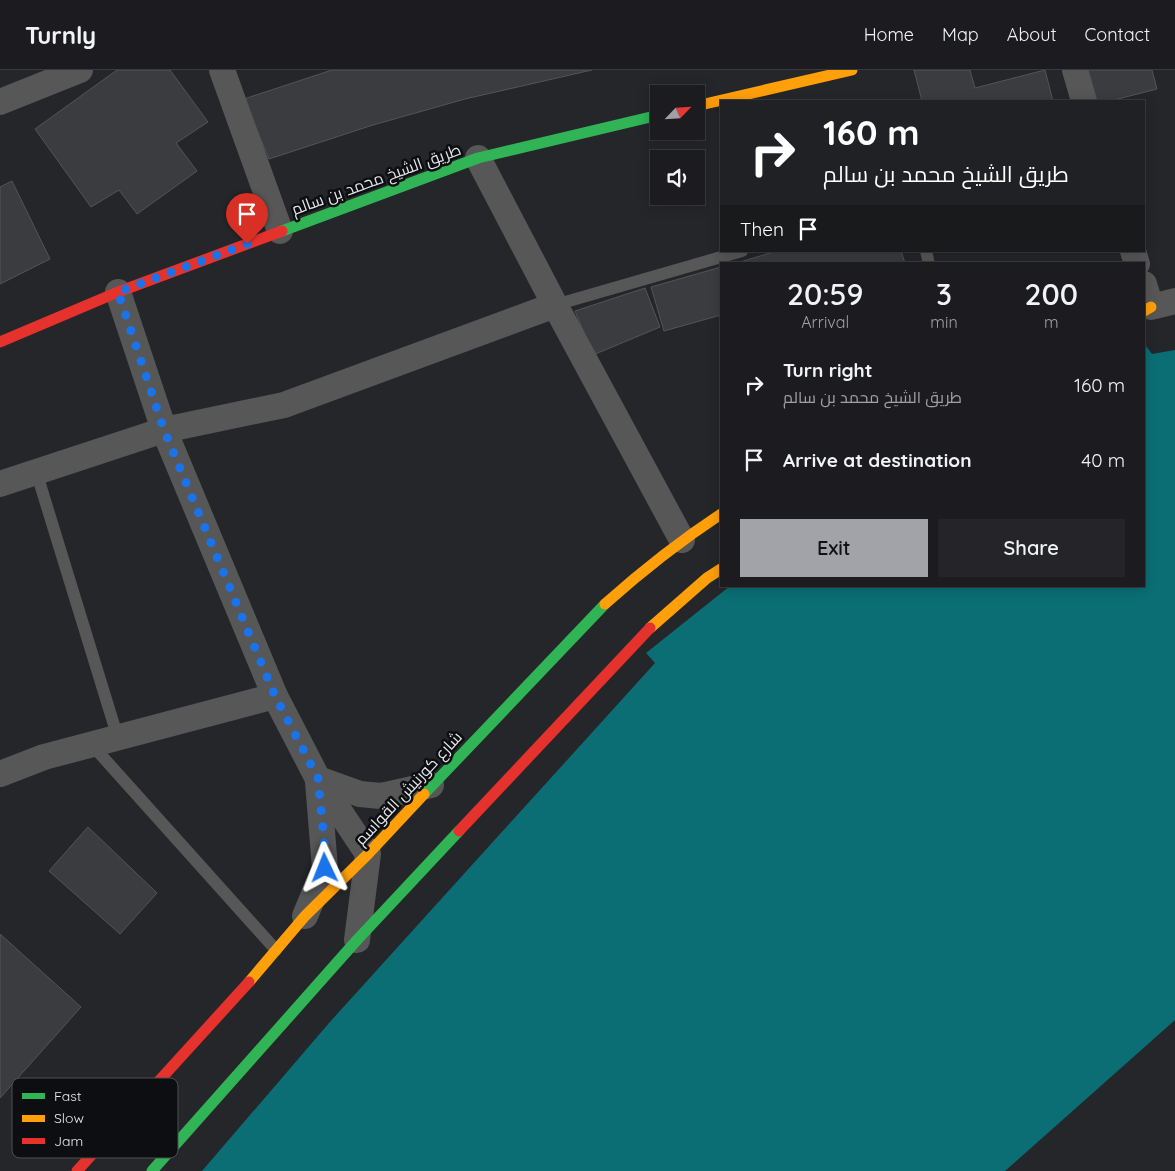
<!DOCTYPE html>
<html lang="en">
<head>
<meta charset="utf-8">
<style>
  :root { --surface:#1c1c20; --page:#252529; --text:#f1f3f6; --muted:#a0a1a5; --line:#3a3a3e; --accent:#a2a3a8 }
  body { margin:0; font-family:Quicksand,Cairo,sans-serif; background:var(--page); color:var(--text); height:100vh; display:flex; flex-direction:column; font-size:19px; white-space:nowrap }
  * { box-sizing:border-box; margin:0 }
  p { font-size:16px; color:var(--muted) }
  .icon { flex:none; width:28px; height:28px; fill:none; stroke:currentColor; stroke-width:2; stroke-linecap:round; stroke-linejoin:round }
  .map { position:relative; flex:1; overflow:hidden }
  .sheet { position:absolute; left:720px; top:192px; width:425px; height:325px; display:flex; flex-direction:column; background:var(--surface); border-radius:0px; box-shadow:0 2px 12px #0003,0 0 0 1px var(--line) }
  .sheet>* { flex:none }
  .banner { position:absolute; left:720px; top:30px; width:425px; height:152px; border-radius:0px; box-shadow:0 2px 12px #0003,0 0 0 1px var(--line); background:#202124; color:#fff; overflow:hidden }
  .needle { width:32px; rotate:65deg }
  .fabs { position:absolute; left:650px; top:15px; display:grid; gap:10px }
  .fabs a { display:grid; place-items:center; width:55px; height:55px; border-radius:0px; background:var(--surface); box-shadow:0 2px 12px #0003,0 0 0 1px var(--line); font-size:25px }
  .pin { position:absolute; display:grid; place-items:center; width:42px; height:42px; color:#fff; margin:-51px -21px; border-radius:50% 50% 50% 0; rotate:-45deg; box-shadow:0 0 5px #0007 }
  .pin .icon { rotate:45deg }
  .me { position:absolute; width:55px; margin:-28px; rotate:358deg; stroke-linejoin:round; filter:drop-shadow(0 0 4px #0008) }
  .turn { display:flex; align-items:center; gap:18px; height:105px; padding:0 20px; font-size:22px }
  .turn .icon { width:65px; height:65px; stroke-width:2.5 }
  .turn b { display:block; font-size:35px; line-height:42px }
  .then { display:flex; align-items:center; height:48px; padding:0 20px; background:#0003; gap:10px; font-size:19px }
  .eta { display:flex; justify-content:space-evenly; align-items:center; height:85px; text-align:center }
  .eta b { font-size:30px; font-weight:600; line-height:35px }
  .action { display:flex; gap:10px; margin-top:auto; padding:10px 20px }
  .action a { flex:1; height:58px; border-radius:0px; background:var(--accent); color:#111; font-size:20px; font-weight:600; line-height:58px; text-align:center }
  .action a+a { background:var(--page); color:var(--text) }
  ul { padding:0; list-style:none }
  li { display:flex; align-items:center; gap:15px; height:75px; padding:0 20px }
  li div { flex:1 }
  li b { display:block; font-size:19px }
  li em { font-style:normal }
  header { display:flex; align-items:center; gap:30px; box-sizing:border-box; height:70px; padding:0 25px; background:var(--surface); border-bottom:1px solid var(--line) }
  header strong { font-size:24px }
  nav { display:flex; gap:28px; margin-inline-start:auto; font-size:18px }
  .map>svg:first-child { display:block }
  .water { fill:#0b6e75 }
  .building { fill:#3b3c3f; stroke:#535458 }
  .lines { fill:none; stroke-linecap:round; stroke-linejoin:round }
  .lane { stroke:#565756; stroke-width:12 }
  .street { stroke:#565756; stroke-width:26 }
  .fast { stroke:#30b455; stroke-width:11 }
  .slow { stroke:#ff9f0a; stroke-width:11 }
  .jam { stroke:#e5322d; stroke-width:11 }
  .route { stroke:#1a73e8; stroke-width:9; stroke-dasharray:0 16.2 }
  .labels { text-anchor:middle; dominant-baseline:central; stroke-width:5; stroke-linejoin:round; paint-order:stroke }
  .street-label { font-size:16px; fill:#e6e7ec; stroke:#0d0e11 }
  .key { fill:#0d0e11; stroke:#4e4f53; stroke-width:1 }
  .key-label { font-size:14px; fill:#e6e7ec }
</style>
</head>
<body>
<header>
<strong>Turnly</strong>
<nav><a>Home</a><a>Map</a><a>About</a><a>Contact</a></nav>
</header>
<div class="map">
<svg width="1175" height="1101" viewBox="0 0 1175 1101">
  <rect width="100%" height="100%" fill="#25262a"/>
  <!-- water -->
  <path class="water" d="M1146,276l6,8 23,-4v670l-170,151h-803l127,-148 326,-360 -9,-10 84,-67h414v-239z"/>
  <!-- building -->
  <g class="building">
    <path d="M117,0h53l38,52 -32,21 21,28 -60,43 -18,-24 -28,17 -56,-78z"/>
    <path d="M332,0h260l-127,29 -92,26 -104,34 -25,-60z"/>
    <path d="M914,0h56l5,18 70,-18 8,31h-131z"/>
    <path d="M1078,0h74l5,19 -47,12h-24z"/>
    <path d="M12,111l38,78 -50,25v-97z"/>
    <path d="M777,181h124l4,12 -172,1z"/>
    <path d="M721,197v48l-57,16 -13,-44z"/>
    <path d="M645,218l15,39 -67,28 -18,-44z"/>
    <path d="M88,757l69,66 -37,41 -71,-63z"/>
    <path d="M0,864l81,73 -81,91z"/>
  </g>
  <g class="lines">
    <!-- lane -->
    <g class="lane">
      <path d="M926,181l3,13"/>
      <path d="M555,235l187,-54"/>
      <path d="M36,401l82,267"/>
      <path d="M92,675l184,205"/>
    </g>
    <!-- street -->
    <g class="street">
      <path d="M222,0l58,161"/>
      <path d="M1075,0l9,31"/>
      <path d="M0,32l80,-32"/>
      <path d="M478,88l77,147 127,235"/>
      <path d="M1133,181l4,13"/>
      <path d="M1144,214l7,23 24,-6"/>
      <path d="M118,222l46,138 111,266 43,83 50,75 -11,86"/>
      <path d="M0,414l164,-54 120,-25 271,-100"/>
      <path d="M0,704l44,-17 231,-61"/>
      <path d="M318,709l42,15 21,2 50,-11"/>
      <path d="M305,846l20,-48 -7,-86"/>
    </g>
    <!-- fast -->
    <g class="fast">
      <path d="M282,161l196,-73 181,-43"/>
      <path d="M424,724l181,-190"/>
      <path d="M152,1101l205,-231 102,-109"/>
    </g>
    <!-- slow -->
    <g class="slow">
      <path d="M696,36l156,-36"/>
      <path d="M1144,241l7,-4"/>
      <path d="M605,534c37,-33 75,-63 116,-90"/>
      <path d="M650,558l57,-50 14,-9"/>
      <path d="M249,912l56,-66 63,-62 56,-60"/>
    </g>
    <!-- jam -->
    <g class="jam">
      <path d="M0,272l118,-50 164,-61"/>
      <path d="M459,761l191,-203"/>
      <path d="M77,1101l172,-189"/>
    </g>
  </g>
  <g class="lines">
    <!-- route -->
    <path class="route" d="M247,174l-129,48 46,138 111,266 43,82 6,62 1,28"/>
  </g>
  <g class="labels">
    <!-- street labels -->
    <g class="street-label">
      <text transform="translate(376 109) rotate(-20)">طريق الشيخ محمد بن سالم</text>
      <text transform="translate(408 718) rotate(-47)">شارع كورنيش القواسم</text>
    </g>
  </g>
  <!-- legend -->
  <rect x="12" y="1008" width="166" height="80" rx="8" class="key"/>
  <rect x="22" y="1023" width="23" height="6" fill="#30b455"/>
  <rect x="22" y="1045" width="23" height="7" fill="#ff9f0a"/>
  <rect x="22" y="1068" width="23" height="6" fill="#e5322d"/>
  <g class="key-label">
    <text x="54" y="1031">Fast</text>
    <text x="54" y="1053">Slow</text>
    <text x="54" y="1076">Jam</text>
  </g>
</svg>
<div class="fabs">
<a><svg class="needle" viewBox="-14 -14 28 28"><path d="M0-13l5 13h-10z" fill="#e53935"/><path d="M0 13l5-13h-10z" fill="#a0a1a5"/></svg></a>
<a><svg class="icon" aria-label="sound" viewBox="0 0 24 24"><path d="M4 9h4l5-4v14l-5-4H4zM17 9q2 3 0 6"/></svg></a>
</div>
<div class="pin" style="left:247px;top:174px;background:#d93025"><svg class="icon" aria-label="arrive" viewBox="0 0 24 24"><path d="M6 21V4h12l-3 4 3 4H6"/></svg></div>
<svg class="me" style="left:325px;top:798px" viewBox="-20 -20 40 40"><path d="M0-17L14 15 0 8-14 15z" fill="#1a73e8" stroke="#fff" stroke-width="4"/></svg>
<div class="banner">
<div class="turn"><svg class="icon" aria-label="right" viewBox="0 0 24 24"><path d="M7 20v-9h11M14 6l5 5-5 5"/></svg><div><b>160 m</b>طريق الشيخ محمد بن سالم</div></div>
<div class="then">Then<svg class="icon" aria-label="arrive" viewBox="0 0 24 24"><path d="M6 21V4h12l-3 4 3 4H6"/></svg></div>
</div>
<section class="sheet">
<div class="eta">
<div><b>20:59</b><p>Arrival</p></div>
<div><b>3</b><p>min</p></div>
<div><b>200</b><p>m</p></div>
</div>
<ul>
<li><svg class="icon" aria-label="right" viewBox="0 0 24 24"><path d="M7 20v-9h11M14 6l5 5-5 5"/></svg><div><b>Turn right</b><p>طريق الشيخ محمد بن سالم</p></div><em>160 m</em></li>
<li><svg class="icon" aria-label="arrive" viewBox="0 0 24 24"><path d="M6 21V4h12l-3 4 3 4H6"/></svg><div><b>Arrive at destination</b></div><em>40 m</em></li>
</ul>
<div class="action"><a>Exit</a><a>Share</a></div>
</section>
</div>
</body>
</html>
